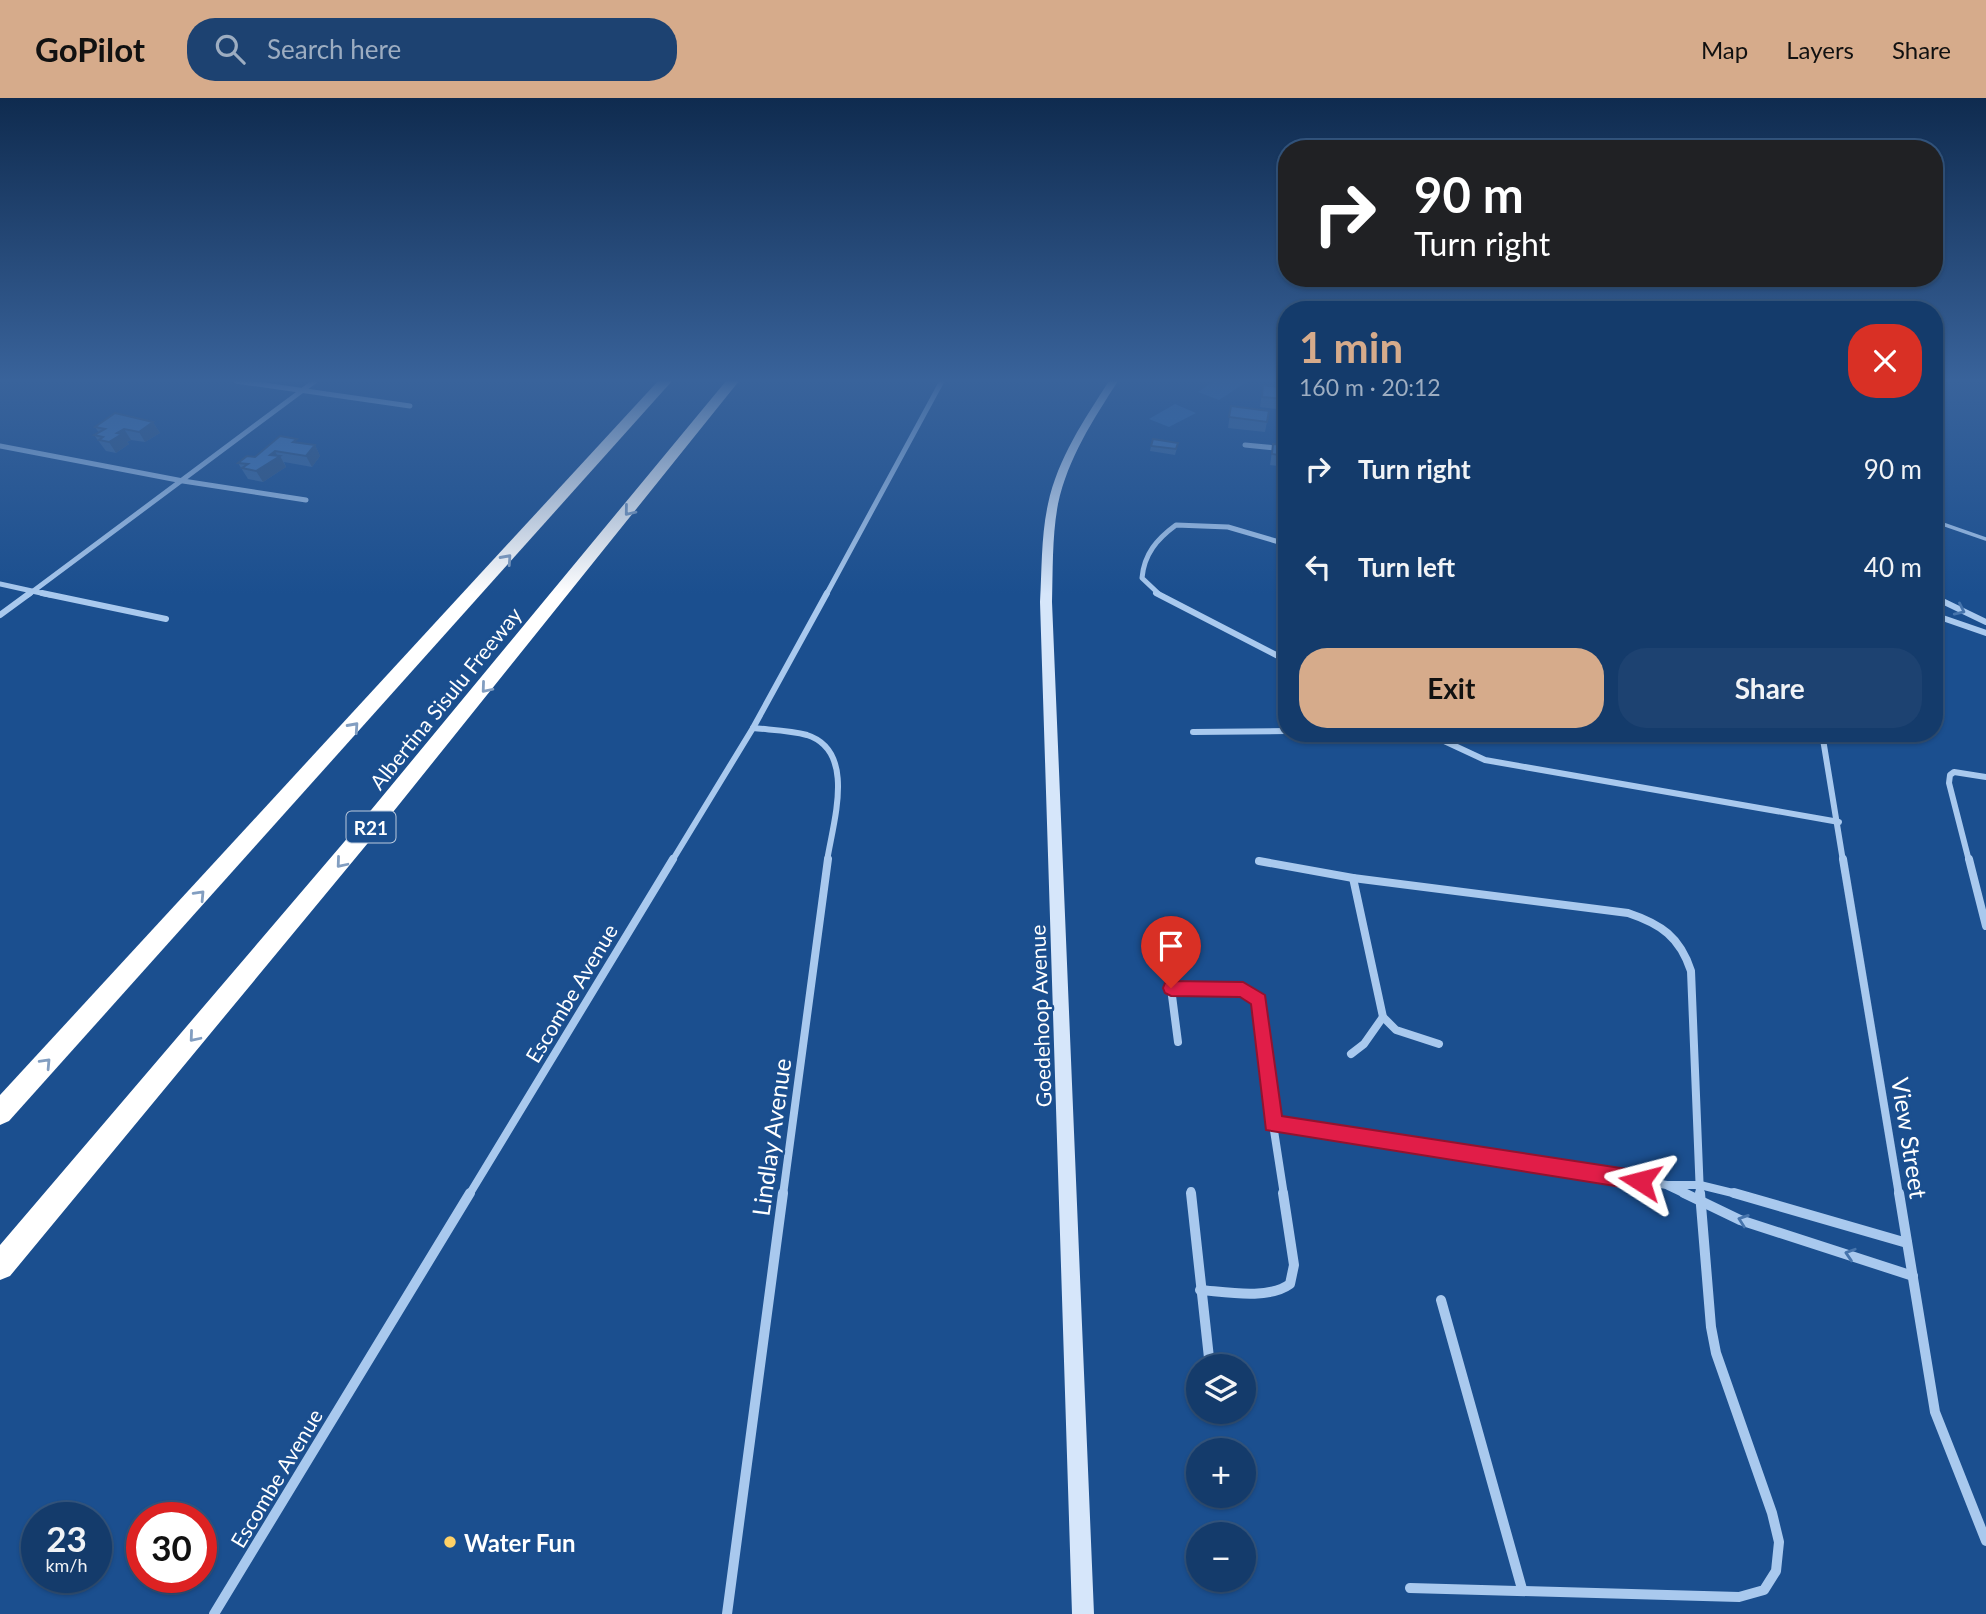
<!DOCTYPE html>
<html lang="en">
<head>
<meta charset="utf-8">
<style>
  :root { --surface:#143b6b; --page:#1d4271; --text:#f1f3f6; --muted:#9dadc1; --line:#33557e; --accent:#d6ab8b }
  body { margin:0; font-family:Lato,sans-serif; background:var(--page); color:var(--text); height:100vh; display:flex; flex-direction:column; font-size:26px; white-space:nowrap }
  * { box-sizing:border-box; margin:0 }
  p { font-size:23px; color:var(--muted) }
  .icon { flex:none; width:38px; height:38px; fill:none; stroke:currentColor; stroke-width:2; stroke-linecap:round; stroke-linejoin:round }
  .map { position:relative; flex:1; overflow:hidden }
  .side { position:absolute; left:1278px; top:203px; width:665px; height:441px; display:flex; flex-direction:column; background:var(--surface); border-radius:28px; box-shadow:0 2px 5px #0004,0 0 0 2px var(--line) }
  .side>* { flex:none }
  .hud { position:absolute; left:1278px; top:42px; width:665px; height:147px; border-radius:28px; box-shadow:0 2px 5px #0004,0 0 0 2px var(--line); background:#202124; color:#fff; overflow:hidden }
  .tools { position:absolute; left:1186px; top:1256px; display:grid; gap:14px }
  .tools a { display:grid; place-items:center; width:70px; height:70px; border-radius:50%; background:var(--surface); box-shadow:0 2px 5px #0004,0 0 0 2px var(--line); font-size:35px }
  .speed { position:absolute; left:21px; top:1404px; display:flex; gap:14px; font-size:35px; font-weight:700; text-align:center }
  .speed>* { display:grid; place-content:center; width:91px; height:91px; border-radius:50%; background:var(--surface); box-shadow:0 2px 5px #0004,0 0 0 2px var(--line); line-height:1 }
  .speed small { font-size:18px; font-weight:400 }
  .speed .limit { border:10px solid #d22; background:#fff; color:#111 }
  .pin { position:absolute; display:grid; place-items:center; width:60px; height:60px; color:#fff; margin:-72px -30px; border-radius:50% 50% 50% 0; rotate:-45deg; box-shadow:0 0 7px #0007 }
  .pin .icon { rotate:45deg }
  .me { position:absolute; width:77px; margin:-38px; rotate:279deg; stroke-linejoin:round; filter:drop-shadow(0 0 5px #0008) }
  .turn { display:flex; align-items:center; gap:24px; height:147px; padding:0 21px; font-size:32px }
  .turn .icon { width:91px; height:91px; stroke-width:2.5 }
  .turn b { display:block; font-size:49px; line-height:60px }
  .round { display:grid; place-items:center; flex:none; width:74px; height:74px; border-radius:28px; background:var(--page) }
  .headline { display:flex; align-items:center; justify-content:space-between; height:119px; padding:0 21px }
  h1 { font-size:42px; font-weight:700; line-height:52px; color:var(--accent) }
  .button { display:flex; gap:14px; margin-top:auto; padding:14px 21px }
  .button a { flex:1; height:80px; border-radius:28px; background:var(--accent); color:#111; font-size:28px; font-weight:700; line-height:80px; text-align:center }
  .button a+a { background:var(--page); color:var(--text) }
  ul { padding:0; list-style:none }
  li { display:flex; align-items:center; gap:21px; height:98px; padding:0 21px }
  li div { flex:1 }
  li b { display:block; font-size:26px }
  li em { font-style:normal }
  header { display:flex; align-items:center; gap:42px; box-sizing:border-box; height:98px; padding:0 35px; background:var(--accent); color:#111 }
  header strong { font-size:33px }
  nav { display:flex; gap:38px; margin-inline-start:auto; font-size:24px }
  .search { width:490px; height:63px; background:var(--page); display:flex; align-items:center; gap:18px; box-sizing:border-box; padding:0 24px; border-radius:28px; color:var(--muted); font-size:26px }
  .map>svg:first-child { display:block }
  .green { fill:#2e69ad }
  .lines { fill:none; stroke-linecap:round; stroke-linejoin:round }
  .path { stroke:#a9c9ee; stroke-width:3.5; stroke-dasharray:3.5 4.5; stroke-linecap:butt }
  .service { stroke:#a9c9ee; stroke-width:3.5 }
  .minor-far3 { stroke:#a9c9ee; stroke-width:5 }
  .minor-far2 { stroke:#a9c9ee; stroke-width:6 }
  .minor-far1 { stroke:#a9c9ee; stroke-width:8 }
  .minor { stroke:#a9c9ee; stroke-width:10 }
  .secondary { fill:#d6e6fa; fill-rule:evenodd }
  .motorway { fill:#fff; fill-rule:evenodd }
  .wall { fill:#3a679d }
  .shaded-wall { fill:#305480 }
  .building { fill:#4478b7; stroke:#305480; stroke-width:2 }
  .oneway { stroke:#829ec1 }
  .oneway2 { stroke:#4674ac }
  .route { fill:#e11d48; stroke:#92132f; stroke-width:2 }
  .poi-dot { fill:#ffd166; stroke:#1b4f8f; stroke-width:2.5 }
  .labels { text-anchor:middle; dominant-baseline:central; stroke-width:5; stroke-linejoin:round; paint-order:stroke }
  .shield { fill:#1b4f8f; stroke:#bbcadd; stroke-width:2 }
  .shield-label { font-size:19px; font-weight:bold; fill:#fff }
  .street-label { font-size:21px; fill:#fff; stroke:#1b4f8f }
  .near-street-label { font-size:24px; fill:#fff; stroke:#1b4f8f }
  .near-poi-label { font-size:24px; font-weight:bold; fill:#fff; stroke:#1b4f8f; text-anchor:start }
</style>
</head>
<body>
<header>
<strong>GoPilot</strong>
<div class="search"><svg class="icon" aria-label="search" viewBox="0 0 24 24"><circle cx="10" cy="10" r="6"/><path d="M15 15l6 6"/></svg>Search here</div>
<nav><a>Map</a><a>Layers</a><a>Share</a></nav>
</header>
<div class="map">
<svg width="1986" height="1516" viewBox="0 0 1986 1516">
  <rect width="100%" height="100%" fill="#1b4f8f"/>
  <!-- green -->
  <g class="green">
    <path d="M1214,283h34l-29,19 -21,-8z"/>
    <path d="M1175,306l21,9 -27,14 -20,-8z"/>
  </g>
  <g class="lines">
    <!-- path -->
    <path class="path" d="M1478,635l1,9"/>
    <!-- service -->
    <path class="service" d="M1934,423l52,18"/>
    <!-- minor-far3 -->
    <g class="minor-far3">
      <path d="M236,283l174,25"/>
      <path d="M1934,292l5,-9"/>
      <path d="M1245,347l41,4"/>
      <path d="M0,348l183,35 123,19"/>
      <path d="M0,486l50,11"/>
      <path d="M28,497l287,-214"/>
      <path d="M826,497l116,-214"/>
      <path d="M1160,497l-18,-17c2,-24 15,-39 34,-53l52,2 58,17"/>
    </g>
    <!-- minor-far2 -->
    <g class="minor-far2">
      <path d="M42,495l124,26"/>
      <path d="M1156,495l130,67"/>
      <path d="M1934,499l52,25"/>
      <path d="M0,517l30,-22"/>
      <path d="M1934,517l52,18"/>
      <path d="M753,630c18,2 37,2 54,7 50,16 26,87 20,126"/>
      <path d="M1193,634l93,-1"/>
      <path d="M1427,635l58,27 354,62"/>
      <path d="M1822,635l21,128"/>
      <path d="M672,763l81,-133 74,-135"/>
      <path d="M1969,763l-20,-78 1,-8 4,-3 32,5"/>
    </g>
    <!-- minor-far1 -->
    <g class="minor-far1">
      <path d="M1843,761l56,336"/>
      <path d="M1969,761l17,67"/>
      <path d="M1259,763l94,17 275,35c33,11 52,24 63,58l9,224"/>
      <path d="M1353,780l30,139 13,13 43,14"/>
      <path d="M1167,853l4,37 72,1 16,11 14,124 394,61h33l41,10"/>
      <path d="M1171,890l7,54"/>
      <path d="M1351,956l13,-10 19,-27"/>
      <path d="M1273,1026l11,71"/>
      <path d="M1668,1088l19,9"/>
      <path d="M1191,1093v4"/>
      <path d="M469,1097l204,-336"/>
      <path d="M783,1097l45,-336"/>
    </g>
    <!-- minor -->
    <g class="minor">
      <path d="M1191,1095l19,174"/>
      <path d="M1684,1095l56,27 173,56"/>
      <path d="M1734,1095l173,50"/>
      <path d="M1899,1095l36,219 51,129"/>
      <path d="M1200,1192c26,2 68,10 90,-6l4,-19 -11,-72"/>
      <path d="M1441,1202l81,289"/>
      <path d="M1410,1490l329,9 25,-7 12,-19 3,-29 -7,-29 -56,-160 -5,-26 -11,-134"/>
      <path d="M214,1516l256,-421"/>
      <path d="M727,1516l56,-421"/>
    </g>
    <!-- secondary -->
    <path class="secondary" d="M1109,283h9c-25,39 -50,77 -60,123 -6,32 -5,65 -6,98l42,1012h-22l-32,-1012c2,-33 1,-66 8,-98 10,-46 36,-84 61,-123z"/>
    <!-- motorway -->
    <g class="motorway">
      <path d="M658,283h14l-663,740 -9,4v-30z"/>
      <path d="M726,283h13l-362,451 -367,444 -10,4v-35l362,-424z"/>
    </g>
  </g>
  <!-- wall -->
  <g class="wall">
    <path d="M1281,284h5v28l-26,-3 3,-22 17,2z"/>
    <path d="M1231,308l36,16 -2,10 -37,-4z"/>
    <path d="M153,324l7,11 -15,9 -14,-2 -4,2 2,2 -13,9 -10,-2 -12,-16 5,-2 -4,-6z"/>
    <path d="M300,345l15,2 5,11 -8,11 -28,-5 2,5 -23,15 -15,-3 -10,-16z"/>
    <path d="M1273,346l13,1v22l-16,-2z"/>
    <path d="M1151,348l26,2 -2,7 -25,-4z"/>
  </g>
  <!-- shaded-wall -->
  <g class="shaded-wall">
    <path d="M153,324l7,11 -15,9 -6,-10z"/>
    <path d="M124,331l7,11 -4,2 2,2 -13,9 -7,-11 8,-9z"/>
    <path d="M315,347l5,11 -8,11 -6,-11z"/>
    <path d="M275,353l3,6 2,-1 6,11 -23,15 -7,-11 14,-16z"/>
  </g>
  <!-- building -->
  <g class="building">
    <path d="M1263,287l23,3v11l-24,-2z"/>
    <path d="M1231,308l38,5 -2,11 -38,-5z"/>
    <path d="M115,315l38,9 -14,10 -15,-3 -7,4 5,1 -13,8 -10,-2 4,-3 -9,-2 11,-6 -10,-2z"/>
    <path d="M280,338l17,3 -4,3 22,3 -9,11 -31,-5 -5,4 10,1 -24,15 -14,-3 6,-4 -10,-1 9,-7 8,1z"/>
    <path d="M1153,341l25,4 -2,6 -25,-3z"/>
    <path d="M1273,346l13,1v11l-14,-2z"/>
  </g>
  <!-- one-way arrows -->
  <defs><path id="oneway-chevron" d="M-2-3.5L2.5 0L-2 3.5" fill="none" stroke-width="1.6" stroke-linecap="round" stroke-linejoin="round" transform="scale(1.75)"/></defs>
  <g class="oneway">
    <use href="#oneway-chevron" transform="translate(629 413) rotate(129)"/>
    <use href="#oneway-chevron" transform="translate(507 461) rotate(-48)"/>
    <use href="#oneway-chevron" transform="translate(486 590) rotate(130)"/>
    <use href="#oneway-chevron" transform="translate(354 629) rotate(-48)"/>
    <use href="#oneway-chevron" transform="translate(341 765) rotate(130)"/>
    <use href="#oneway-chevron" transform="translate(200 797) rotate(-47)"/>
    <use href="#oneway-chevron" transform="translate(194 939) rotate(130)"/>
    <use href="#oneway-chevron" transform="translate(46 965) rotate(-47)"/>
  </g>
  <g class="oneway2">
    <use href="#oneway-chevron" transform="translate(1960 512) rotate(25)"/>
    <use href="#oneway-chevron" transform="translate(1743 1122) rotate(-161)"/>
    <use href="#oneway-chevron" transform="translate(1850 1156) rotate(-162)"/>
  </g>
  <!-- sky -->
  <linearGradient id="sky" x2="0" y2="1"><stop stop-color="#0f2b4f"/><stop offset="0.57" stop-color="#39639b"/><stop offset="1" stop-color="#39639b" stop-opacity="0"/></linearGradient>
  <rect width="1986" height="496" fill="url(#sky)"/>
  <!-- route -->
  <path class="route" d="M1171,883l72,1 22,13 17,121 358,55 7,3 3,7 -3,7 -7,2 -374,-60 -15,-126 -11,-7 -69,-1 -6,-3 -2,-5 2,-5z"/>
  <!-- markers -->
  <circle class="poi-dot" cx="450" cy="1444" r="7"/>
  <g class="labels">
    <!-- shield labels -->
    <rect class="shield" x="346.5" y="713.5" width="49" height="31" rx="5"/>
    <g class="shield-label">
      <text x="371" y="729">R21</text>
    </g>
    <!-- street labels -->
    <g class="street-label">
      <text transform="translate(445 600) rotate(-51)">Albertina Sisulu Freeway</text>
      <text transform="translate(571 895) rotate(-59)">Escombe Avenue</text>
      <text transform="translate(1040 918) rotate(-92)">Goedehoop Avenue</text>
      <text transform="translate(276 1380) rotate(-59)">Escombe Avenue</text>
    </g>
    <!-- near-street labels -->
    <g class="near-street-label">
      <text transform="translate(771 1039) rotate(-82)">Lindlay Avenue</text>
      <text transform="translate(1910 1040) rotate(81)">View Street</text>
    </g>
    <!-- near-poi labels -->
    <g class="near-poi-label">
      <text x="464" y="1444">Water Fun</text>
    </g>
  </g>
</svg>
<div class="tools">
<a><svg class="icon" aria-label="layers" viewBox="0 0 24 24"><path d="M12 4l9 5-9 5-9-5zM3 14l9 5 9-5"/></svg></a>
<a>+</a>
<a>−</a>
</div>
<div class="speed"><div>23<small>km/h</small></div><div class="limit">30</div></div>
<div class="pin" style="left:1171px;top:890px;background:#d93025"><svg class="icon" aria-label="arrive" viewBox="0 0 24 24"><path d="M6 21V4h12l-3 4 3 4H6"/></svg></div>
<svg class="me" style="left:1640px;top:1083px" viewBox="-20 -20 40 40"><path d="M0-17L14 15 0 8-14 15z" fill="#e11d48" stroke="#fff" stroke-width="4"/></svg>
<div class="hud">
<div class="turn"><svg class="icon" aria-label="right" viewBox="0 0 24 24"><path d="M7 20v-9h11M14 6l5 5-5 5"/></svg><div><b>90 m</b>Turn right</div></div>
</div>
<section class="side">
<div class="headline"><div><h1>1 min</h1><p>160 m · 20:12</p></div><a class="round" style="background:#d93025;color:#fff"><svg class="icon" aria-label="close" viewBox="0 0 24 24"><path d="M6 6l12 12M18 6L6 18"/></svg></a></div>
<ul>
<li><svg class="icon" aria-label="right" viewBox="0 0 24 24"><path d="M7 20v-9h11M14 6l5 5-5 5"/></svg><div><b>Turn right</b></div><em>90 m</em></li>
<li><svg class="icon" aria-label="left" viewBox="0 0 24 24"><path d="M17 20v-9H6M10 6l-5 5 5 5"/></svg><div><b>Turn left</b></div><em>40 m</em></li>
</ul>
<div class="button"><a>Exit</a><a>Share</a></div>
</section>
</div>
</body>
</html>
